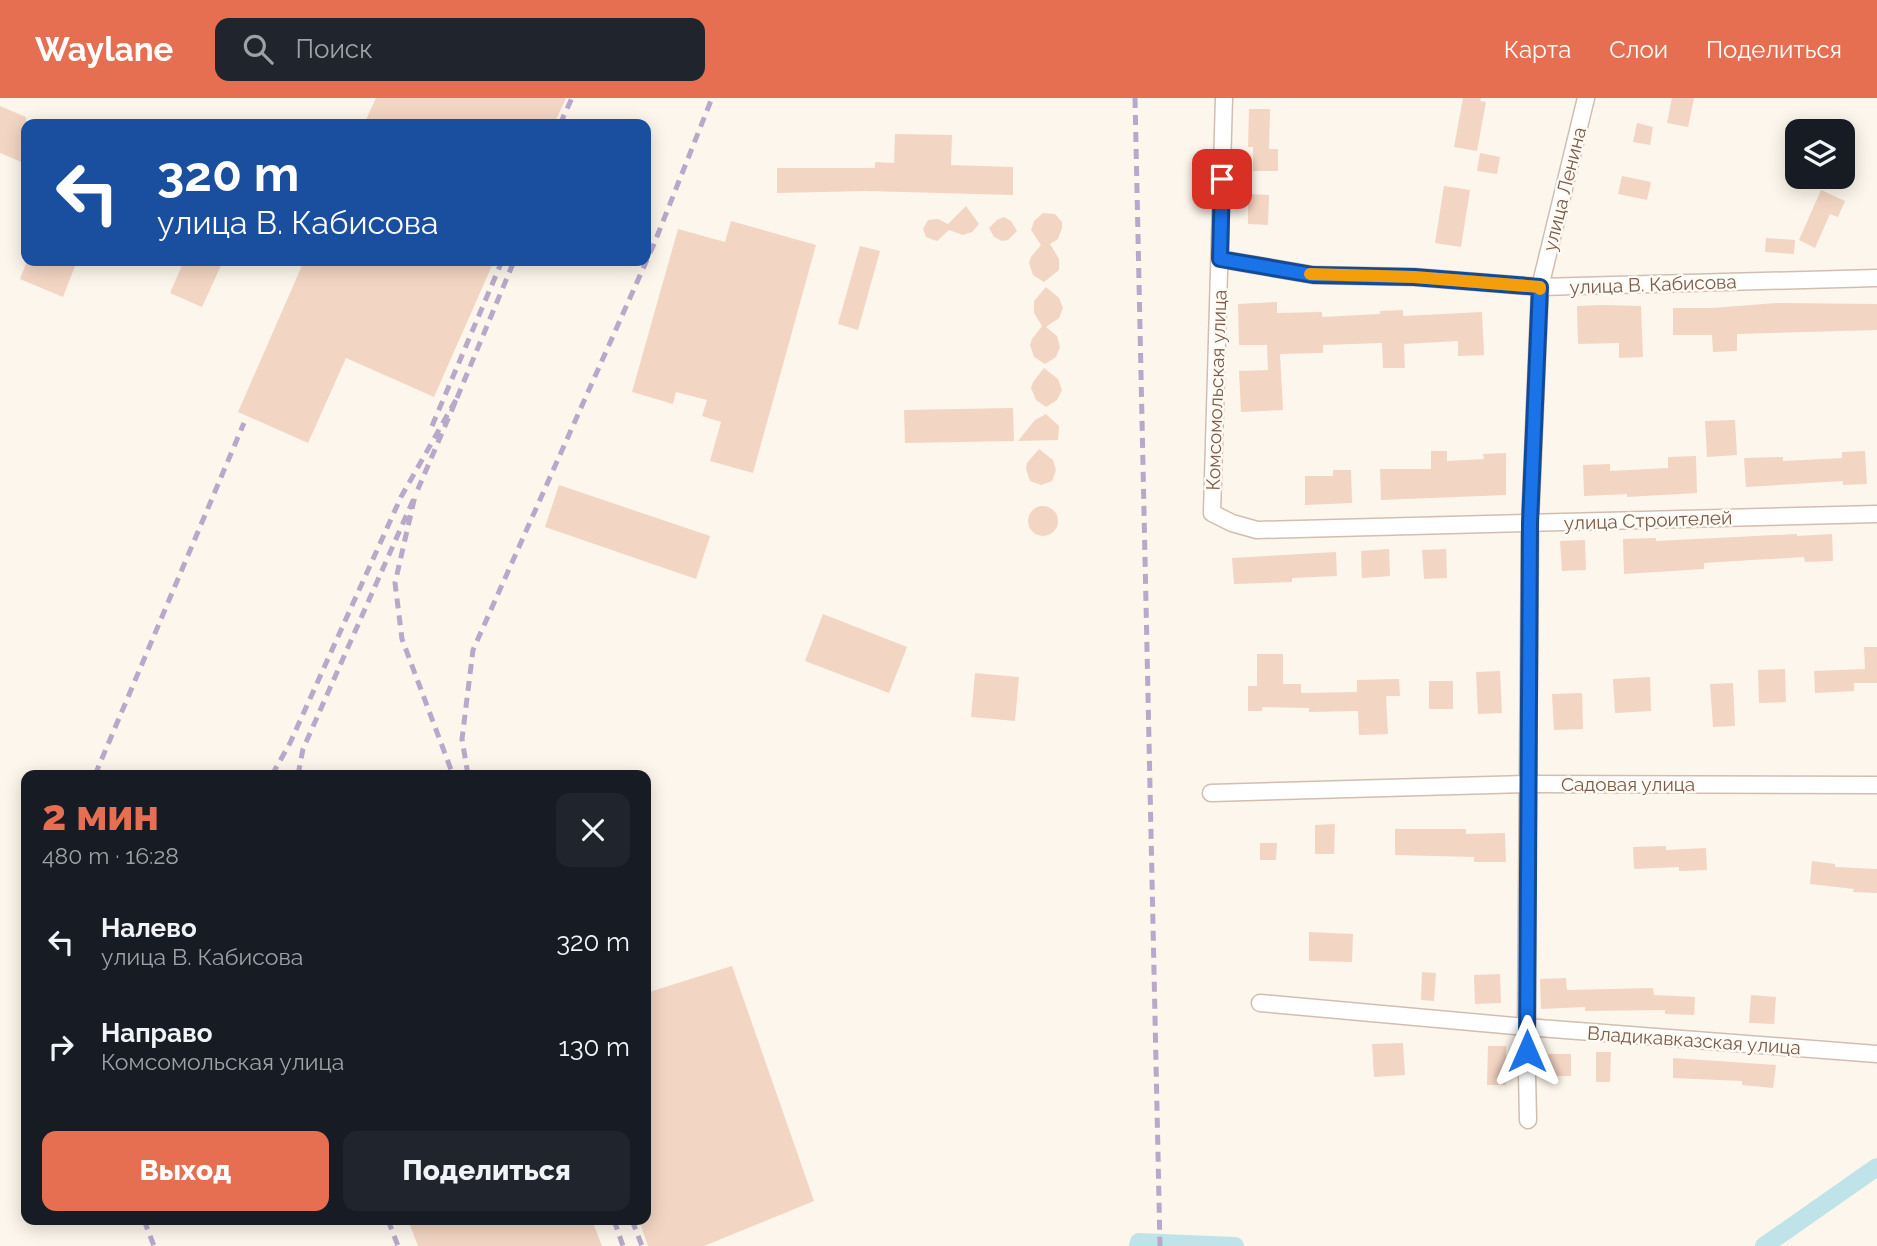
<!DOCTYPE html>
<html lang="ru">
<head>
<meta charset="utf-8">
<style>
  :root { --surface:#171b24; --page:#20242c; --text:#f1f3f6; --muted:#9ea1a6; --accent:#e76f51 }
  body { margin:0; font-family:Raleway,sans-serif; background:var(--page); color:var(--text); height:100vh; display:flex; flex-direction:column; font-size:26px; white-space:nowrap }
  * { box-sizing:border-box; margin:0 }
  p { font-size:23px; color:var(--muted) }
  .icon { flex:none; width:38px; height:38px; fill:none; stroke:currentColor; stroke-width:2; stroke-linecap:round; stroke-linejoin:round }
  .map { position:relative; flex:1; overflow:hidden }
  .drawer { position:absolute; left:21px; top:672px; width:630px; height:455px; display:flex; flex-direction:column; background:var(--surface); border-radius:14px; box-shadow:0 4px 18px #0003 }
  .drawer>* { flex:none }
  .guide { position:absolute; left:21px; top:21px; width:630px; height:147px; border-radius:14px; box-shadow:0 4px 18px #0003; background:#1a4fa0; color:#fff; overflow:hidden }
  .buttons { position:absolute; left:1785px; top:21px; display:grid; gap:14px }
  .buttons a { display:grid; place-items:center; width:70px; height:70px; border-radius:14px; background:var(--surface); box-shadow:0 4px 18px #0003; font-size:35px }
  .pin { position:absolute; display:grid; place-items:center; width:60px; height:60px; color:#fff; margin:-30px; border-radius:14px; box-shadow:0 4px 10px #0006 }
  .me { position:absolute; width:77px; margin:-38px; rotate:0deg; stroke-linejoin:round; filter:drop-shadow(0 0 5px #0008) }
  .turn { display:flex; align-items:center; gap:24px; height:147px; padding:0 21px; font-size:32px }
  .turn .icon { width:91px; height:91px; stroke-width:2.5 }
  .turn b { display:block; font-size:49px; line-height:60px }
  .round { display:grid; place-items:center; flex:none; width:74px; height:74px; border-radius:14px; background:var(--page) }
  .overview { display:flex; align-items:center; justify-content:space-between; height:119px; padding:0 21px }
  h1 { font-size:42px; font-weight:800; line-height:52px; color:var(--accent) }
  .button { display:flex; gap:14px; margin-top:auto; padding:14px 21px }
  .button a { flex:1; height:80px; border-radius:14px; background:var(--accent); color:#fff; font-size:28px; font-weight:800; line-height:80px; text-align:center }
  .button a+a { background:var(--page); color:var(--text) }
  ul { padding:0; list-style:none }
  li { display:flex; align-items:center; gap:21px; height:105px; padding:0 21px }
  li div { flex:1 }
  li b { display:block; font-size:26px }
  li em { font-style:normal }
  header { display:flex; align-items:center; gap:42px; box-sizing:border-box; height:98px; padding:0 35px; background:var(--accent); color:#fff }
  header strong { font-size:33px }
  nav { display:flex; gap:38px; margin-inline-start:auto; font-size:24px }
  .search { width:490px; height:63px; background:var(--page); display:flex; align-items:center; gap:18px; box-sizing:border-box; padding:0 24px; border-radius:14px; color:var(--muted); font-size:26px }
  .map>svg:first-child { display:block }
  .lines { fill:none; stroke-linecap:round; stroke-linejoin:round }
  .canal { stroke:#bfe3e8; stroke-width:18 }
  .building { fill:#f3d5c3 }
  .minor-casing { stroke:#d1beb0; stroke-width:19 }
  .minor { stroke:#fff; stroke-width:16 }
  .rail { stroke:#b9a8c9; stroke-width:5; stroke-dasharray:10 7; stroke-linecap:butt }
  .route-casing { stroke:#114b97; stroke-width:18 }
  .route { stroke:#1a73e8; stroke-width:12 }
  .slow { stroke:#f59e0b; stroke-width:12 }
  .labels { text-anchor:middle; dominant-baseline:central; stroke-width:5; stroke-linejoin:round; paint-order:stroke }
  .street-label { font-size:19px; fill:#7a5c4d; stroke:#fffaf3 }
</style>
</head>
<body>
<header>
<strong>Waylane</strong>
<div class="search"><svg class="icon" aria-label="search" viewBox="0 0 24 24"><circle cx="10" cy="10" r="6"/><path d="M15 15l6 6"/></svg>Поиск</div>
<nav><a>Карта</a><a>Слои</a><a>Поделиться</a></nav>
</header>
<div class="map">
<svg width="1877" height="1148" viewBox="0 0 1877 1148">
  <rect width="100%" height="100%" fill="#fdf6ec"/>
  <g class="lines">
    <!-- canal -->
    <g class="canal">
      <path d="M1138,1148l1,-4 96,4"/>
      <path d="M1764,1148l113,-79"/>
    </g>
  </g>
  <!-- building -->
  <g class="building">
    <path d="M376,0h190l-12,26h-190z"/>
    <path d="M1463,0h18l-1,3 6,1 -9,49 -23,-4z"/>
    <path d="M1672,0h22l-6,29 -21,-4z"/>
    <path d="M0,8l26,11v47l-26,-11z"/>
    <path d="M1249,11h21l-1,40h9v22h-25v-24h-5z"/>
    <path d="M1637,25l16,4 -3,18 -17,-3z"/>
    <path d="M895,36l57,1 -1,30 62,2v28l-147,-4 -89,2v-25h98v-6l19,1z"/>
    <path d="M1480,55l20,4 -3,17 -20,-3z"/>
    <path d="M1622,78l29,6 -4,18 -29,-6z"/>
    <path d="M1444,88l26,4 -9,57 -26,-4z"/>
    <path d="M1821,92l24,11 -7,16 -8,-3 -15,34 -16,-8z"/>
    <path d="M1248,96l21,1 -1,30 -20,-1z"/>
    <path d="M966,108l13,18 -7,8 -9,3 -14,-5 -12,11 -11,-4 -3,-8 5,-9 10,-1 10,5z"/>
    <path d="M1043,115l12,1 7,8v6l-4,11 -8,5 9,15v11l-15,12 -11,-7 -4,-12 2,-6 10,-12 -10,-15 3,-9z"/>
    <path d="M1004,119l7,4 6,10 -9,9 -6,1 -8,-4 -5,-9 8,-8z"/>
    <path d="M731,123l85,24 -63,228 -43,-12 11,-39 -19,-6 5,-16 -31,-8 -3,12 -41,-12 46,-163 47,13z"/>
    <path d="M1766,140l29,2 -1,14 -29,-2z"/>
    <path d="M860,148l20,5 -22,79 -20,-6z"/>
    <path d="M27,163h50l-14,36 -43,-18z"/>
    <path d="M184,163h39l-21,46 -32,-14z"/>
    <path d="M304,163h190l-60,136 -88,-39 -38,85 -70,-31z"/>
    <path d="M1046,189l13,11 4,10 -4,10 -13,9 11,9 3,11 -4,10 -11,7 -11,-7 -4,-12 2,-6 10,-13 -8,-13v-12z"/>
    <path d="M1277,204v11l45,-1v5l58,-3v-3l23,-1v6l79,-4 2,43 -26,1v-15l-54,3 1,24h-22l-1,-25 -59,2v8l-43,1 3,56 -42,2 -2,-41 29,-1 -1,-25h-28l-1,-41z"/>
    <path d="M1776,205l101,1v26l-140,4v17l-24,1 -1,-17h-39v-27h39z"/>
    <path d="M1602,207l39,1 2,51 -24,1v-15l-41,1 -1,-38z"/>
    <path d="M1044,270l14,11 4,11 -5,10 -11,7 -10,-7 -5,-12 2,-6z"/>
    <path d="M1013,310l1,33 -109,2 -1,-33z"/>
    <path d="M1046,316l13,12 -1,14 -40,1 17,-21z"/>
    <path d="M1735,322l2,35 -30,2 -2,-36z"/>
    <path d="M1039,351l14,11 3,10 -4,11 -11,4 -11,-4 -4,-12 1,-6z"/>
    <path d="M1431,353h16v10l37,-2 -1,-5 23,-1v42l-125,5 -1,-31h51z"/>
    <path d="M1865,353l2,33 -24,1v-4l-97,6 -2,-29 39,-1v4l59,-3v-6z"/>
    <path d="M1696,358l1,37 -70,4v-3l-43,2 -1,-31 27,-1v7l58,-3v-11z"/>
    <path d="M1333,372h18l1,33 -47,2v-29h28z"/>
    <path d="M559,387l151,51 -14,43 -151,-52z"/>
    <circle cx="1043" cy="423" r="15"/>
    <path d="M1797,436v2l35,-2 1,27 -28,1 -1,-5 -52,3 -48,3v6l-80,5 -1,-35 33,-1v3z"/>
    <path d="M1585,442l1,30 -24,1 -2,-30z"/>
    <path d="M1389,451l1,27 -28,2 -1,-27z"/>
    <path d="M1446,451l1,29 -23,1 -2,-29z"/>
    <path d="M1336,454l1,24 -45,2v4l-58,2 -2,-26z"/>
    <path d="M823,516l84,33 -18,46 -84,-32z"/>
    <path d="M1864,549h13v36h-23v8l-39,2 -1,-22 51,-2z"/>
    <path d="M1257,556h26v30h18v9l56,-1v-12l42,-1 1,17h-14l2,38 -29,1 -1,-24 -49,1v-4l-47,-1v4h-14v-25h9z"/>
    <path d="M1785,571l1,33 -27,1 -1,-33z"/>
    <path d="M1500,573l2,42 -24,1 -2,-42z"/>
    <path d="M975,575l44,4 -4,44 -44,-4z"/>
    <path d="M1650,579l1,34 -36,2 -2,-34z"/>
    <rect x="1429" y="583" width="24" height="28"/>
    <path d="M1733,585l2,43 -22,1 -3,-43z"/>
    <path d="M1582,595l1,36 -29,1 -2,-36z"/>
    <path d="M1335,726l-1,30h-19v-29z"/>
    <path d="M1395,731h71v5l39,-1 1,29h-32v-5l-79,-2z"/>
    <path d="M1260,745h17l-1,17h-16z"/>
    <path d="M1666,748v4l40,-2 1,22 -28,1v-4l-45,2 -1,-22z"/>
    <path d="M1812,763l23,3v3l42,2v24l-24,-1 1,-3 -44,-5z"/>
    <path d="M1309,834l44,2 -1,28 -43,-1z"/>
    <path d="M732,868l82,235 -110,45h-56l-9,-26h7v-227z"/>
    <path d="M1422,874l14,1 -2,28 -13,-1z"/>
    <path d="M1500,876l1,29 -26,1 -1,-29z"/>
    <path d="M1566,880l1,12 86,-2 1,7 41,2 -1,18 -29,-1v-4l-80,1v-4l-44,2 -1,-30z"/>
    <path d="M1751,897l25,2 -2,27 -25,-1z"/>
    <path d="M1403,945l2,32 -31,2 -2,-33z"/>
    <path d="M1488,948h18v39h-19z"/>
    <path d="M1596,954h15l-1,30h-14z"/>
    <rect x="1545" y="956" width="26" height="22"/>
    <path d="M1673,960l103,7 -3,23 -31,-3v-4l-69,-3z"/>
    <path d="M408,1122h184l10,26h-184z"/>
  </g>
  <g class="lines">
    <defs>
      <g id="minor">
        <path d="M1224,0l-12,415 20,10 25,7 620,-16"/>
        <path d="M1220,161l93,16 101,2 126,10 337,-9"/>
        <path d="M1211,695l317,-9 349,1"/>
        <path d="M1260,905l266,24 351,27"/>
        <path d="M1528,1022l-2,-93 4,-504 10,-236 46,-189"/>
      </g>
    </defs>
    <!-- minor casing -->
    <use href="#minor" class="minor-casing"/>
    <!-- minor -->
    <use href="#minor" class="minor"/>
    <!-- rail -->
    <g class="rail">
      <path d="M1135,0l25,1148"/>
      <path d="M560,26l12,-26"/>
      <path d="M457,300l57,-137"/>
      <path d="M432,328l70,-165"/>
      <path d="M95,677l149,-352"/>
      <path d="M272,677l18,-32 111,-246 56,-99 -42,98"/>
      <path d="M298,677l5,-26 112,-253 -20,87 7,56 51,136"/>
      <path d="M468,677l-6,-36 11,-89 181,-406 58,-146"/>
      <path d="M144,1122l10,26"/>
      <path d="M388,1122l10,26"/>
      <path d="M614,1122l9,26"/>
      <path d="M632,1122l10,26"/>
    </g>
  </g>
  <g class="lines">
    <defs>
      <path id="route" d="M1222,81l-2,80 93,16 101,2 126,10 -10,236 -3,528"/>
    </defs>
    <!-- route casing -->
    <use href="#route" class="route-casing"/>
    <!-- route -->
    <use href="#route" class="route"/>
    <!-- slow -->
    <path class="slow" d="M1310,176l104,3 126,10v2"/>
  </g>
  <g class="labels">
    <!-- street labels -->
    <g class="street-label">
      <text transform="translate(1564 91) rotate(-76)">улица Ленина</text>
      <text transform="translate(1653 186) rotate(-2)">улица В. Кабисова</text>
      <text transform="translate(1216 292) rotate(-88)">Комсомольская улица</text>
      <text transform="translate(1648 422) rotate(-2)">улица Строителей</text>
      <text x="1628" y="686">Садовая улица</text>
      <text transform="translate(1694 942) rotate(4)">Владикавказская улица</text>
    </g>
  </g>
</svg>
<div class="buttons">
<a><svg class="icon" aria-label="layers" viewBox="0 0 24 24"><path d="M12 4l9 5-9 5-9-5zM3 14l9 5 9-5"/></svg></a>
</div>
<div class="pin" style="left:1222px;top:81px;background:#d93025"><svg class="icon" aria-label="arrive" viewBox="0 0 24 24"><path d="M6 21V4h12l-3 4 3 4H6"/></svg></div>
<svg class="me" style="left:1527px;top:953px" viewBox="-20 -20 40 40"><path d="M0-17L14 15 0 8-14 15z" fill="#1a73e8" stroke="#fff" stroke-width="4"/></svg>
<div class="guide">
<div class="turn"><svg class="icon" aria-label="left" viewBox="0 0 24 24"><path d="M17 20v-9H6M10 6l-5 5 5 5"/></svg><div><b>320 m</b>улица В. Кабисова</div></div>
</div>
<section class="drawer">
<div class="overview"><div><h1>2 мин</h1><p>480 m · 16:28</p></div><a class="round"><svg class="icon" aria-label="close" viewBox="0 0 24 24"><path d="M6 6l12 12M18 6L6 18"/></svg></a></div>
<ul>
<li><svg class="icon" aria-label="left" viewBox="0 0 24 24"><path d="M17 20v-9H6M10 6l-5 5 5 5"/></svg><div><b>Налево</b><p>улица В. Кабисова</p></div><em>320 m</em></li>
<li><svg class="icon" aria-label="right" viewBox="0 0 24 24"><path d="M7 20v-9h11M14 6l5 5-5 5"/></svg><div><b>Направо</b><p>Комсомольская улица</p></div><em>130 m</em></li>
</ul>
<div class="button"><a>Выход</a><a>Поделиться</a></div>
</section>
</div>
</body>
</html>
